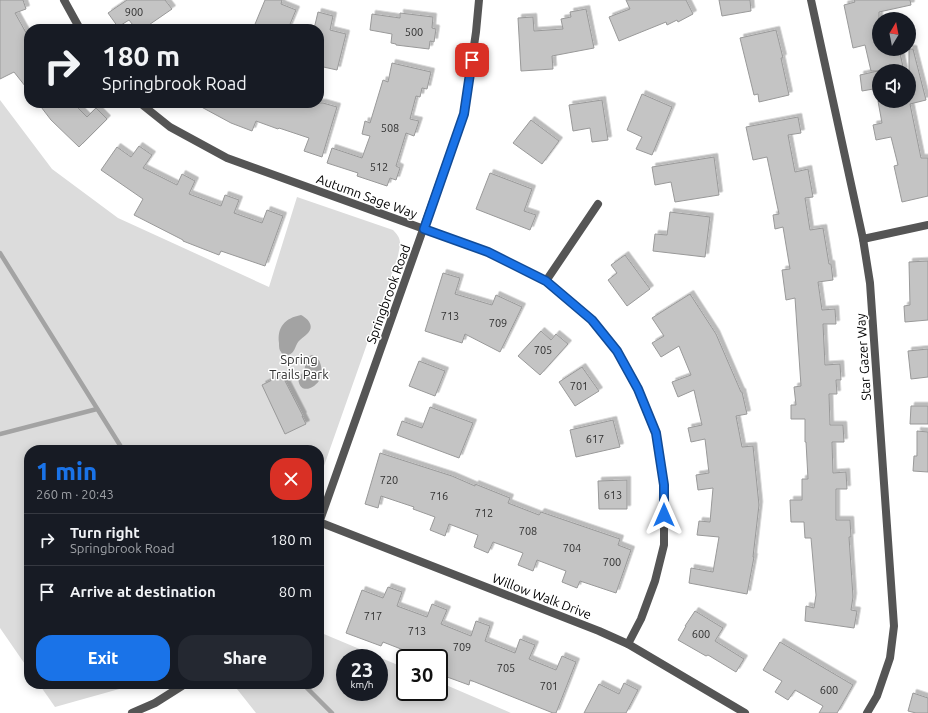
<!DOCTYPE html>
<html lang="en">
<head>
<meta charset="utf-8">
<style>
  :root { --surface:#171b24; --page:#242831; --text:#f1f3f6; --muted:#9ea1a6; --line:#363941; --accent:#1a73e8 }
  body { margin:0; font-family:Ubuntu,sans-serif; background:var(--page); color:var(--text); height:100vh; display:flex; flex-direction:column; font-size:15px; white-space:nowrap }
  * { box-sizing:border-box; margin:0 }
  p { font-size:13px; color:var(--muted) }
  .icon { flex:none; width:22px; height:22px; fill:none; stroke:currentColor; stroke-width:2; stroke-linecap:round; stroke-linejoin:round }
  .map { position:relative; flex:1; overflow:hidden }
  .drawer { position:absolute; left:24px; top:445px; width:300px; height:244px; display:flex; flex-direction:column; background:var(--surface); border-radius:16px; box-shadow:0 2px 10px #0003 }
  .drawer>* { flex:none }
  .guide { position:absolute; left:24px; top:24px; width:300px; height:84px; border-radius:16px; box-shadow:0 2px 10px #0003; background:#171b24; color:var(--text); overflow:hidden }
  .needle { width:26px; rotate:10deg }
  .controls { position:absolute; left:872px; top:12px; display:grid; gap:8px }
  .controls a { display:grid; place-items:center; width:44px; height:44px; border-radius:50%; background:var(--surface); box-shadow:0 2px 10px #0003; font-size:20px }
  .speed { position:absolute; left:336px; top:649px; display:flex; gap:8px; font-size:20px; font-weight:700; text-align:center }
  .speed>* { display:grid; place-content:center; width:52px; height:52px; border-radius:50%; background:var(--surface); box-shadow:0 2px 10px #0003; line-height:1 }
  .speed small { font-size:10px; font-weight:400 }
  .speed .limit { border:2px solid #111; border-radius:6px; background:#fff; color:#111 }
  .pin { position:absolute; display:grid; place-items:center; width:34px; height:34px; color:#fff; margin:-17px; border-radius:8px; box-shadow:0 2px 6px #0006 }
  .me { position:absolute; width:44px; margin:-22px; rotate:0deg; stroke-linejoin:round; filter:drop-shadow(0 0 3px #0008) }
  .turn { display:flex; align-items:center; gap:14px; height:84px; padding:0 12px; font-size:18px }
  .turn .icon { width:52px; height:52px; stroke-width:2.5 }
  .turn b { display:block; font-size:28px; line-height:34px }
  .round { display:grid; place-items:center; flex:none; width:42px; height:42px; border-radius:16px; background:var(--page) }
  .summary { display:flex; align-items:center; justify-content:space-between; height:68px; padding:0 12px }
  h1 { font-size:24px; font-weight:800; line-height:30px; color:var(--accent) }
  .action { display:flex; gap:8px; margin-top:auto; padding:8px 12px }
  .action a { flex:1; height:46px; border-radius:16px; background:var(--accent); color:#fff; font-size:16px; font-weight:800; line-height:46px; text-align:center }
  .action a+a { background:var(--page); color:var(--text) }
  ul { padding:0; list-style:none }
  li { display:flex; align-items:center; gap:12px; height:52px; padding:0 12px; border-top:1px solid var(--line) }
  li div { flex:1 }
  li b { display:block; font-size:15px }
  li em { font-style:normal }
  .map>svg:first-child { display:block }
  .green { fill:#dcdcdc; fill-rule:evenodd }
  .water { fill:#a3a3a3 }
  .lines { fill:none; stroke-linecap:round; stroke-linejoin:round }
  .stream { stroke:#a3a3a3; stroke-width:4.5 }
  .building { fill:#c4c4c4; stroke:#999; filter:url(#shadow) }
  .street { stroke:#555; stroke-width:8 }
  .route-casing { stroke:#114b97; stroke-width:10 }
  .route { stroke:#1a73e8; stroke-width:7 }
  .labels { text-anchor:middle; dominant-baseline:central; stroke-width:3; stroke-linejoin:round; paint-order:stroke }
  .number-label { font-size:11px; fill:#313131 }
  .street-label { font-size:13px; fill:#000; stroke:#fff }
  .park-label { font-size:13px; fill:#333; stroke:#fff }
</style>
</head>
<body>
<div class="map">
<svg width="928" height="713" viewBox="0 0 928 713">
  <defs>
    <filter id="shadow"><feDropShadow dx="3.5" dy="-3.5" stdDeviation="0" flood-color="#0004"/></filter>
  </defs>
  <rect width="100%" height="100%" fill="#fff"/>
  <!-- green -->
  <g class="green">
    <path d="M0,100l52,69 66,49 151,69 28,-90 96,33c10,10 7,14 5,26l-79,224v-30h-290v220l-29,-42z"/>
    <path d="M319,632l86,36v24h34v-10l72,31h-255l-23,-29h86zM345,658h34v34h-34z"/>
    <path d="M39,684h98l-82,23z"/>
  </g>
  <!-- water -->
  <g class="water">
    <path d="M301,315c8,4 14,12 6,19 -2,2 -5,4 -7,6 -6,5 -4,15 -14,15 -3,0 -4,-1 -5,-3 -2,-2 -2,-5 -2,-9 -2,-16 6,-25 22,-28z"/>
    <path d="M312,355c6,2 8,6 9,11 1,4 1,9 -1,13 -3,7 -17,16 -21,4 -2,-6 3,-8 5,-13 2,-4 1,-9 3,-12 2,-2 3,-2 5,-3z"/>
  </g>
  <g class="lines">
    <!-- stream -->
    <g class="stream">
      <path d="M0,253l123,197"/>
      <path d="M0,434l97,-25"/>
      <path d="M303,684l29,29"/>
    </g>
  </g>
  <!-- building -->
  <g class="building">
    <path d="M0,0h23l3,9 -11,4 14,25v53l-15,-19 -14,7z"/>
    <path d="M127,0h38l7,9 -29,20h-7l-7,-9 -11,7 -10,-14z"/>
    <path d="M265,0h17l-1,4 15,6 -8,19h-35z"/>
    <path d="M626,0h60l7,14 -15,8 -1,-2 -10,5 -1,-3 -47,19 -10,-24 21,-8z"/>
    <path d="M719,0h31l1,11 -29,5z"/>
    <path d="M854,0h56l1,5 -32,7v37h20l5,22h-25v17l-17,3 -2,-16 18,-4h-7l-6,-26 -12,3 -9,-43 11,-3z"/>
    <path d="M586,9l8,39 -42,8 1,13 -32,2 -3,-53 15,-1 1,14 29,-2 -2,-10 10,-2 -1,-5z"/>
    <path d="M318,12l15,4 -3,14 16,4 -9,36 -18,-4v-37h-5z"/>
    <path d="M400,13l33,4 -1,11 4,1 -2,13 -4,-1 -1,8 -33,-4v-1l-5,-1 1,-9 -22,-4 2,-16 28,4z"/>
    <path d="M776,30l7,28h-2l8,37 -30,7 -1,-8 -4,1 -14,-57z"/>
    <path d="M909,49h4l13,51 -16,4 11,54h7v38l-26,6 -8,-36 4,-1 -7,-28 -15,3 -3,-15 9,-2 -4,-22h31z"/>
    <path d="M392,63l39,9 -4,17 -5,-1 -2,9 -4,-1 -6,23 9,2 -5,15 -8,-3 -10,33 4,2 -4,12 -6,-2 -3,8 -30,-10 1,-3 -31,-10 5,-15 30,10 8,-22 -8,-2 3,-13 5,2 13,-43 5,2z"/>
    <path d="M642,94l30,13 -20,48 -16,-6 6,-12 -15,-7z"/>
    <path d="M602,100l6,40 -16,2 -2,-14 -17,3 -4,-26z"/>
    <path d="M38,103h35l14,14 9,-9 11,11 -28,28 -28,-27z"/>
    <path d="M194,103h129l14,4 -15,50 -18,-6 5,-13 -30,-10 -1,1 -22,-8 -4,10 -21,-8z"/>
    <path d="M798,117l3,16 -13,2 7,37 13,-3 5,28 -8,1 5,32 13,-2 6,36h2l2,16 -15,2 4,28 13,-1 1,15h-13l2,41 15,-1 1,16h-5l1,14h-8l1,31h13l1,17h-12l1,31 13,-1 1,17h-11v31h14l1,17h-2l4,60 -2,13 6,1 -3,17 -49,-7 1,-15 8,2 2,-13 -5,-57h-6l-1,-16h-13l-1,-22h12v-21h6l-2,-37h-1v-23h-14v-14h5l-2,-18 7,-1 -6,-88 -9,2 -4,-30 8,-1 -7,-42 -8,2 -2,-14 6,-1 -12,-57 -14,3 -7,-33z"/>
    <path d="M531,120l28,21 -17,23 -29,-21z"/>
    <path d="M139,146l13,9 -9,13 34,17 5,-11 13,7 -6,13 32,12 4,-11 14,5 -5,13 28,10 5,-13 16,6 -18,50 -44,-15 -2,4 -36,-14v-1l-49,-25 9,-16 -42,-29 16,-23 14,10z"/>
    <path d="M714,157l5,38 -44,7 -4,-20 -16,3 -3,-18z"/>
    <path d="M490,173l42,16 -8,22 12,4 -6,15 -54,-21z"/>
    <path d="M670,212l40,5 -5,40 -52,-6 2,-17 12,1z"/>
    <path d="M625,255l25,34 -23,17 -19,-26 9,-7 -6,-8z"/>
    <path d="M928,261v59l-23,2 -1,-16 6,-1 -1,-43z"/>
    <path d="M443,273l17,5 -5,16 37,11 4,-10 26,12 -22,45 -35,-18 -3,9 -37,-12z"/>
    <path d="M690,294l26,40 25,58h1l5,22 -11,2 6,31 11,-1 6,59 -6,52h1l-7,37 -58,-11 2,-15 22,4 6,-35 -22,-2 2,-14 11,1 3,-34 -15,2 -2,-15 13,-2 -4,-34 -14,3 -3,-14 14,-3 -8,-35 -16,7 -6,-15 19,-7 -12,-29 -18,11 -9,-14 12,-7 -12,-18z"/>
    <path d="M541,331l10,9 5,-6 12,10 -28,31 -22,-19z"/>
    <path d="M928,349v28l-17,2 -3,-28z"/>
    <path d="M419,361l26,10 -10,25 -26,-10z"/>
    <path d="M582,367l17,24 -24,15 -16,-24z"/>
    <path d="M282,375l21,41h-1l4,8 -21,10 -23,-49z"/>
    <path d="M911,406h17v18h-18z"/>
    <path d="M430,407l43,16 -14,35 -62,-23 5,-14 20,7z"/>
    <path d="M613,420l7,27 -44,10 -6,-27z"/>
    <path d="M917,431l11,1v40l-15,-1 1,-15h3z"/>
    <path d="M380,453l72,23 23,10v-2l35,14 -2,5 31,12 2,-3 79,27 -2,6 13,5 -15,43 -36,-12 -3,7 -15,-6 4,-11 -29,-11 -4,11 -15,-6 5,-12 -30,-11 -5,11 -14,-6 4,-12 -29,-11 -4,12 -15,-6 5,-13 -22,-8 1,-2 -33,-11 -3,12 -13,-4z"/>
    <path d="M627,480v29h-28l-1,-28z"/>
    <path d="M388,587l14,5 -5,14 30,11 5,-13 15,6 -6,14 30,12 5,-15 14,5 -5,15 30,12 5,-14 15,6 -6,14 27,11 6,-14 14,6 -20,51h-3l-83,-33 -1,5 -30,-11v-16h-15l-41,-16 -2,4 -35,-13 16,-43 21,8z"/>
    <path d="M695,611l28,17 -8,13 29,18 -8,13 -28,-17 -2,1 -28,-16 8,-14h-1z"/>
    <path d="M780,642l73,43 -16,28h-18l4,-7 -28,-16 -7,10 -13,-8 7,-11 -19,-11z"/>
    <path d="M624,683l14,7 -12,23h-42l15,-29 20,10z"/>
    <path d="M913,693l15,5v15h-12l-8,-2z"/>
  </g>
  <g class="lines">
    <!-- street -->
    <g class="street">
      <path d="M64,0l16,29"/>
      <path d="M811,0l52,239 7,44 24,343 -4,32 -13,38 -10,17"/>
      <path d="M140,103l30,24 57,31 261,94 58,29 46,39 25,31 21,38 18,44 8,52v60l-9,36 -14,38 -13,25"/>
      <path d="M863,239l65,-14"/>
      <path d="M546,281l52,-77"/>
      <path d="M319,522l280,109 29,13 117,69"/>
      <path d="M319,523l145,-409 12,-82 3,-32"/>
      <path d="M132,713l23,-10 30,-19"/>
    </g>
  </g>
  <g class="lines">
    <defs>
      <path id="route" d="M472,60l-8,54 -40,115 64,23 58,29 46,39 25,31 21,38 18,44 8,52v30"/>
    </defs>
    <!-- route casing -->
    <use href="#route" class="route-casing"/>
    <!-- route -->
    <use href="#route" class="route"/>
  </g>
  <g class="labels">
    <!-- number labels -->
    <g class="number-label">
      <text x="134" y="12">900</text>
      <text x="414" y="32">500</text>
      <text x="390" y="128">508</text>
      <text x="379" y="167">512</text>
      <text x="450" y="316">713</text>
      <text x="498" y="323">709</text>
      <text x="543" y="350">705</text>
      <text x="579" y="386">701</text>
      <text x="595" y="439">617</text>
      <text x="389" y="480">720</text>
      <text x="613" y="495">613</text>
      <text x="439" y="496">716</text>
      <text x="484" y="513">712</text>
      <text x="528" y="531">708</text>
      <text x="572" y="548">704</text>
      <text x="612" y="562">700</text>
      <text x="373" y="616">717</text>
      <text x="417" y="631">713</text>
      <text x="701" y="634">600</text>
      <text x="462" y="647">709</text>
      <text x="506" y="668">705</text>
      <text x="549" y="686">701</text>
      <text x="829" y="690">600</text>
    </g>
    <!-- street labels -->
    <g class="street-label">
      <text transform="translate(367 196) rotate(20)">Autumn Sage Way</text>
      <text transform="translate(388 294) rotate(-70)">Springbrook Road</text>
      <text transform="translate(863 357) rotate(-94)">Star Gazer Way</text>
      <text transform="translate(542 596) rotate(21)">Willow Walk Drive</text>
    </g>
    <!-- park labels -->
    <g class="park-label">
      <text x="299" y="359">Spring<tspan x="299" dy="15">Trails Park</tspan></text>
    </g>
  </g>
</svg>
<div class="controls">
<a><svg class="needle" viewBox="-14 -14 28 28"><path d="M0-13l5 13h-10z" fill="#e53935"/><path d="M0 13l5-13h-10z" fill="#9ea1a6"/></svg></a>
<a><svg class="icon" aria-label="sound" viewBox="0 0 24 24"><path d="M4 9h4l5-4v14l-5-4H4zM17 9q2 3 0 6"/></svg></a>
</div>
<div class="speed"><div>23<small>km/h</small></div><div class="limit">30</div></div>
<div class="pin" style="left:472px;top:60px;background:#d93025"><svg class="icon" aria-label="arrive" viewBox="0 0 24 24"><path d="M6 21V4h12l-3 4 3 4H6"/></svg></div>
<svg class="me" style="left:664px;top:515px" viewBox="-20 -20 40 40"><path d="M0-17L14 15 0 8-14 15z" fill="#1a73e8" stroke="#fff" stroke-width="4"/></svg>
<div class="guide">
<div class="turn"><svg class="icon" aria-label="right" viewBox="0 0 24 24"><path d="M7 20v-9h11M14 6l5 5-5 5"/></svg><div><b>180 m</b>Springbrook Road</div></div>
</div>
<section class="drawer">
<div class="summary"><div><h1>1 min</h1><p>260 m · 20:43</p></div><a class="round" style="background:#d93025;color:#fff"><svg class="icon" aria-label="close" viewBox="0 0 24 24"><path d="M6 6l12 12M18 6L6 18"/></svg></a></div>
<ul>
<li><svg class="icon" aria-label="right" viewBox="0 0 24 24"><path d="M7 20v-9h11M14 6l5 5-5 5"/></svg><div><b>Turn right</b><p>Springbrook Road</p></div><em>180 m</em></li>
<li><svg class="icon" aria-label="arrive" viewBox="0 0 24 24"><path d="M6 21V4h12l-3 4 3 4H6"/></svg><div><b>Arrive at destination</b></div><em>80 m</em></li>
</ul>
<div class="action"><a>Exit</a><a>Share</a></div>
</section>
</div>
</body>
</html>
